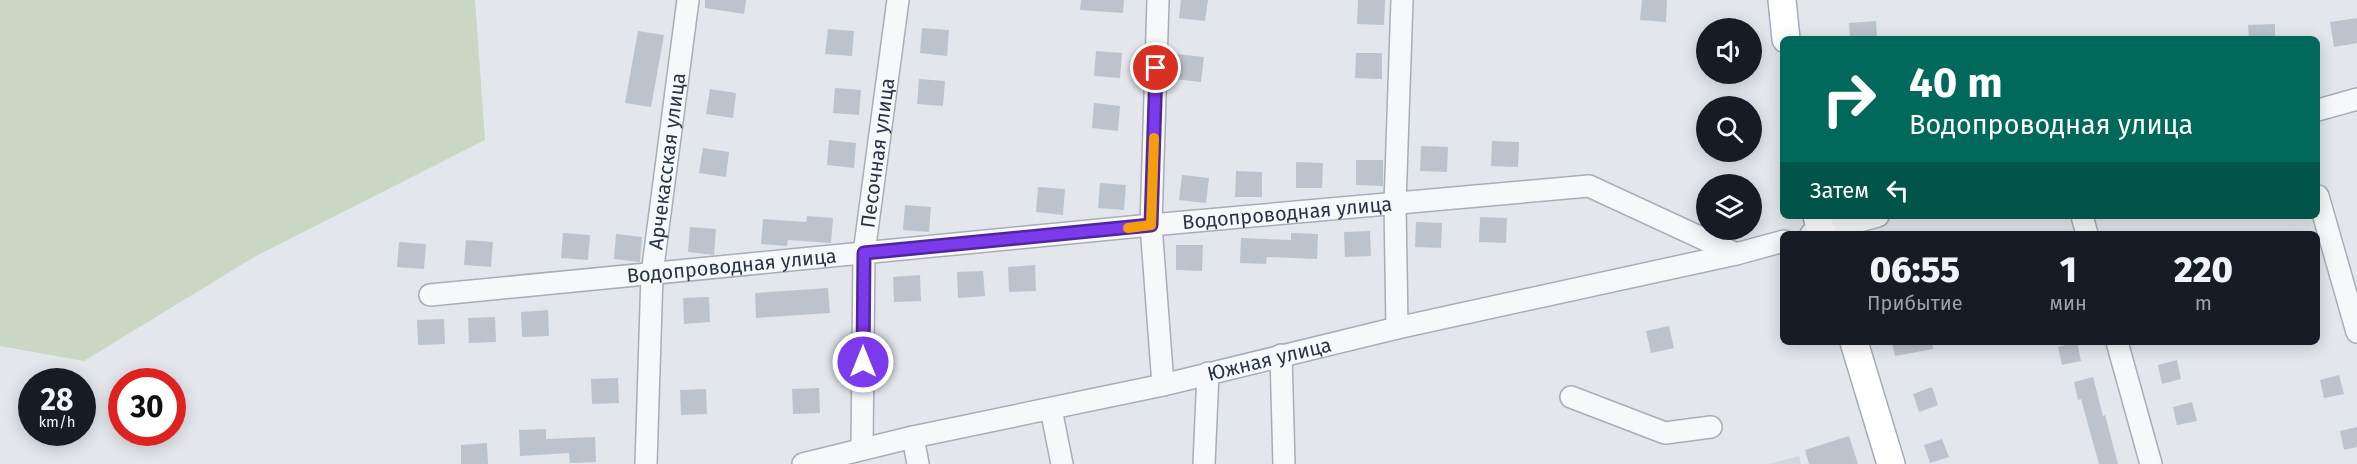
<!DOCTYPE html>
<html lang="ru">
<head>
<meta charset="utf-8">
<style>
  :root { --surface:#171b24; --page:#242831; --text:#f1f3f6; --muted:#9ea1a6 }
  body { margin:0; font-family:"Fira Sans",sans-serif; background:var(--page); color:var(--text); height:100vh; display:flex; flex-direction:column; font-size:22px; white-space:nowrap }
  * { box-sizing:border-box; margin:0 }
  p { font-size:20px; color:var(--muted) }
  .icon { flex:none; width:33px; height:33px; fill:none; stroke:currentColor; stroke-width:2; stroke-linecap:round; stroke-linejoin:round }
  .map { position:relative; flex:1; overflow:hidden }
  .drawer { position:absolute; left:1780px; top:231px; width:540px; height:114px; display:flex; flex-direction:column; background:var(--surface); border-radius:9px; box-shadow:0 3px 15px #0003 }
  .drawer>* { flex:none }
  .guide { position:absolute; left:1780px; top:36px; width:540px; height:183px; border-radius:9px; box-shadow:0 3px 15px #0003; background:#00695c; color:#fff; overflow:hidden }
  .buttons { position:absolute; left:1696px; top:18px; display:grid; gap:12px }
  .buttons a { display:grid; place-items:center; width:66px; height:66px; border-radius:50%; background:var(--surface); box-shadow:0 3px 15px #0003; font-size:30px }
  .speed { position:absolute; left:18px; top:368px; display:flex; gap:12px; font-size:30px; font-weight:700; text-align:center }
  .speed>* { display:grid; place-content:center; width:78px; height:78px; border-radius:50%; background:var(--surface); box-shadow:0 3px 15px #0003; line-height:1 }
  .speed small { font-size:15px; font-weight:400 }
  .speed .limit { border:9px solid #d22; background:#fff; color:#111 }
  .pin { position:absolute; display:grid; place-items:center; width:51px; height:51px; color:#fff; margin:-26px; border:3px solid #fff; border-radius:50%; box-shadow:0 2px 6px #0007 }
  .me { position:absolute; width:66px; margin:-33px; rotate:0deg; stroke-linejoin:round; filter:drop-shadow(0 0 4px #0008) }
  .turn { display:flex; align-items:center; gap:21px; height:126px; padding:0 30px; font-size:27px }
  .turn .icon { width:78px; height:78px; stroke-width:2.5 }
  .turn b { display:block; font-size:42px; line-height:51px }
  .then { display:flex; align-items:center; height:57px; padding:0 30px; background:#0003; gap:12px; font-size:22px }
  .eta { display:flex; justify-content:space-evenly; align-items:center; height:102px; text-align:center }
  .eta b { font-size:36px; font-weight:800; line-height:42px }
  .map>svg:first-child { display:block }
  .built { fill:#d1d6df }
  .green { fill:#c9d7c3 }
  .building { fill:#bcc3cd }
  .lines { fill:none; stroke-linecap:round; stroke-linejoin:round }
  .minor-casing { stroke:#a7aeb7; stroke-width:24 }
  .major-casing { stroke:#a1acb9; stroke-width:30 }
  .minor { stroke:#f6f8fa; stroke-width:21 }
  .major { stroke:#fff; stroke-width:27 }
  .route-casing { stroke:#51269a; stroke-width:15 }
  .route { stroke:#7c3aed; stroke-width:10 }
  .slow { stroke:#f59e0b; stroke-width:10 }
  .labels { text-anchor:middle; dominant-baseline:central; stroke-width:5; stroke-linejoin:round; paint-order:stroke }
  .street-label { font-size:20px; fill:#283547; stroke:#f3f6f9 }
</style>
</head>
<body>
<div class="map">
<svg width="2357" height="464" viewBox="0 0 2357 464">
  <rect width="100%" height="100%" fill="#e3e7ec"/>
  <!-- built -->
  <path class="built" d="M1799,456l2,8h-32z"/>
  <!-- green -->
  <path class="green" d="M0,0h475l10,140 -231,117 -170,104 -84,-15z"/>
  <!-- building -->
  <g class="building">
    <path d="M705,0h41l-2,14 -39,-6z"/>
    <path d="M1081,0h43l-1,13 -43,-3z"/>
    <path d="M1181,0h27l-3,21 -26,-3z"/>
    <path d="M1358,0h27l-1,25 -27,-1z"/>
    <path d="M1642,0h25l-1,22 -26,-2z"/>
    <path d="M2357,18v25l-23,4 -4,-25z"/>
    <path d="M1876,21l1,18h-27l-1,-16z"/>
    <path d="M2275,24v15h-26l-1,-14z"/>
    <path d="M922,28l27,2 -2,26 -27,-3z"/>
    <path d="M828,29l26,2 -2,25 -27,-2z"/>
    <path d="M638,31l26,4 -13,72 -26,-4z"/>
    <path d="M1096,51l26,2 -2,25 -26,-2z"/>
    <path d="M1356,53h26v26l-27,-1z"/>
    <path d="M1177,54l27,3 -3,25 -27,-3z"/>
    <path d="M919,79l26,2 -2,25 -26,-2z"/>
    <path d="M835,88l26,2 -2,25 -26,-2z"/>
    <path d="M710,89l26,4 -3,25 -27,-4z"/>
    <path d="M1094,103l26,3 -2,25 -26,-3z"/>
    <path d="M829,140l27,3 -2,25 -27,-3z"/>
    <path d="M1492,141l27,1 -1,25 -27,-1z"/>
    <path d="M1421,146l27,1 -1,25 -27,-1z"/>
    <path d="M703,148l26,4 -3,25 -27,-4z"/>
    <path d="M1356,160h27v26l-27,-1z"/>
    <path d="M1296,162l27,1 -1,25h-26z"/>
    <path d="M1236,171l26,1v25h-27z"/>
    <path d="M1182,175l27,3 -3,25 -27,-3z"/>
    <path d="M1100,183l26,2 -2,25 -26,-2z"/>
    <path d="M1038,187l27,2 -2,26 -27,-3z"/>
    <path d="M905,205l26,2 -2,25 -26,-2z"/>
    <path d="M807,216l26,2 -2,25 -43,-3 -1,6 -26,-2 2,-25 43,3z"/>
    <path d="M1480,217l27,1 -1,25 -27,-1z"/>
    <path d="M1416,222l26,1 -1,25 -26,-1z"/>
    <path d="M690,227l26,2 -2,26 -26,-3z"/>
    <path d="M1370,231l1,25 -26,1 -1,-25z"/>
    <path d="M563,233l27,2 -2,25 -27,-2z"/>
    <path d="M1291,233l27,1 -1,25 -50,-2 -1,7 -26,-1 1,-25 50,2z"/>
    <path d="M616,234l26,3 -2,25 -26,-3z"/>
    <path d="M466,240l27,2 -2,25 -27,-2z"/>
    <path d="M399,242l27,2 -2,25 -27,-2z"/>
    <path d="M1176,245h27l-1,26 -26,-1z"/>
    <path d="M1035,265l1,26 -27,1 -1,-25z"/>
    <path d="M983,271l2,25 -27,2 -1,-26z"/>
    <path d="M920,275l1,26 -27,1 -1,-25z"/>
    <path d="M828,288l2,25 -74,5 -1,-25z"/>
    <path d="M709,297l1,25 -26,2 -1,-26z"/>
    <path d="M548,310l1,26 -27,1 -1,-25z"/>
    <path d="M495,317l1,25 -27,1 -1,-25z"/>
    <path d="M444,319l1,25 -27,1 -1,-25z"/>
    <path d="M1669,326l5,22 -23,5 -5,-22z"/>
    <path d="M1892,342h40l1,7 -38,7z"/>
    <path d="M2077,342l4,19 -19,4 -4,-18z"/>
    <path d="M2177,360l4,19 -19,5 -4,-19z"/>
    <path d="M2339,375l5,19 -20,4 -4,-18z"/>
    <path d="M2093,377l10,39 2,-1 13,49h-19l-18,-65 -3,1 -4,-18z"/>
    <path d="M618,378l1,25 -27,1 -1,-25z"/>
    <path d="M1932,387l6,18 -19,7 -6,-18z"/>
    <path d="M819,388l1,25 -27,1 -1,-25z"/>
    <path d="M706,389l1,25 -26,1 -1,-25z"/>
    <path d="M2192,402l5,19 -20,4 -4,-18z"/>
    <path d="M2357,427v20l-13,3 -4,-19z"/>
    <path d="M546,429v10l49,-2 1,25 -26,1 -1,-10 -49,3 -1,-26z"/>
    <path d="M1849,436l9,28h-49l-4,-14z"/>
    <path d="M1942,439l7,18 -19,6 -6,-18z"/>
    <path d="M487,443l1,21h-27v-19z"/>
  </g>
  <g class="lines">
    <defs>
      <g id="minor">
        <path d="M1158,0l-7,225 12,160"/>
        <path d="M2318,110l39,-11"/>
        <path d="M2318,196l39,136"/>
        <path d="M2082,216l5,18"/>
        <path d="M1811,234l67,-18"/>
        <path id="s1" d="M430,295l721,-70 438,-39 147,68"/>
        <path d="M1397,328l-2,-124 7,-204"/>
        <path d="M2117,342l34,122"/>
        <path d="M1281,355l3,109"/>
        <path d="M1571,397l94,36 46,-6"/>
        <path d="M1051,409l11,55"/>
        <path d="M913,437l5,27"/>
        <path id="s2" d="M862,449l2,-196 34,-253"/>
        <path id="s3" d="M646,464l6,-190 36,-274"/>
        <path id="s4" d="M803,464l110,-27 250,-52 234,-57 339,-74 48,-13"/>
        <path d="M1204,464l4,-91"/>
      </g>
      <g id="major">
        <path d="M1782,0l4,39"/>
        <path d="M1817,216l5,18"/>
        <path d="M1854,342l37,122"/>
      </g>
    </defs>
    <!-- minor casing -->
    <use href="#minor" class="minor-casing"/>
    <!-- major casing -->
    <use href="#major" class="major-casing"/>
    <!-- minor -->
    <use href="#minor" class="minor"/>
    <!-- major -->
    <use href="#major" class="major"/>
  </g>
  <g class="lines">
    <defs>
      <path id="route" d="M863,362l1,-109 287,-28 5,-157"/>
    </defs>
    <!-- route casing -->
    <use href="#route" class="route-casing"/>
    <!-- route -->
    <use href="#route" class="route"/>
    <!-- slow -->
    <path class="slow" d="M1128,228l23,-3 3,-87"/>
  </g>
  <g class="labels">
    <!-- street labels -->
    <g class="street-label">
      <text stroke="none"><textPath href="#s2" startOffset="297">Песочная улица</textPath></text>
      <text stroke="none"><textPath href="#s3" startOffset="304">Арчекасская улица</textPath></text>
      <text stroke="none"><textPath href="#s1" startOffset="861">Водопроводная улица</textPath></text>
      <text stroke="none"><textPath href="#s1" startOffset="303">Водопроводная улица</textPath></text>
      <text stroke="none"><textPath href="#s4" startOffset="478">Южная улица</textPath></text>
    </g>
  </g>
</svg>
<div class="buttons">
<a><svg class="icon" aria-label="sound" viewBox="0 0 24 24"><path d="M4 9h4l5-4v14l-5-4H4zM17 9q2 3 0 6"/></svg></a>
<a><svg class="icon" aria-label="search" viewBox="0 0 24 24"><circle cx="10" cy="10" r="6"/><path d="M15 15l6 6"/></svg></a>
<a><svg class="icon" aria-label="layers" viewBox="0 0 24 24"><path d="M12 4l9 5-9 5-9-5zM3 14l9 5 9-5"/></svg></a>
</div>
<div class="speed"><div>28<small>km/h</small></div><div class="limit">30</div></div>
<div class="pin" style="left:1156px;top:68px;background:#d93025"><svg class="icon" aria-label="arrive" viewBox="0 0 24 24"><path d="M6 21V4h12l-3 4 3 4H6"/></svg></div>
<svg class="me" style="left:863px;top:362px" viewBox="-20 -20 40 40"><circle r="17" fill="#7c3aed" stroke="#fff" stroke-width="3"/><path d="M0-11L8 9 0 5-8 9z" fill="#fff"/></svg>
<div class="guide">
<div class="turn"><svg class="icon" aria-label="right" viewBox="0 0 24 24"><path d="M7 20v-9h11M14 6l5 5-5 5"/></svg><div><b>40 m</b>Водопроводная улица</div></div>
<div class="then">Затем<svg class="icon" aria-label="left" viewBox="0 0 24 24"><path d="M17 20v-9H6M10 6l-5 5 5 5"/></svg></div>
</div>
<section class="drawer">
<div class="eta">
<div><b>06:55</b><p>Прибытие</p></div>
<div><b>1</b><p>мин</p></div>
<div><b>220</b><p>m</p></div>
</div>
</section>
</div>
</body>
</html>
